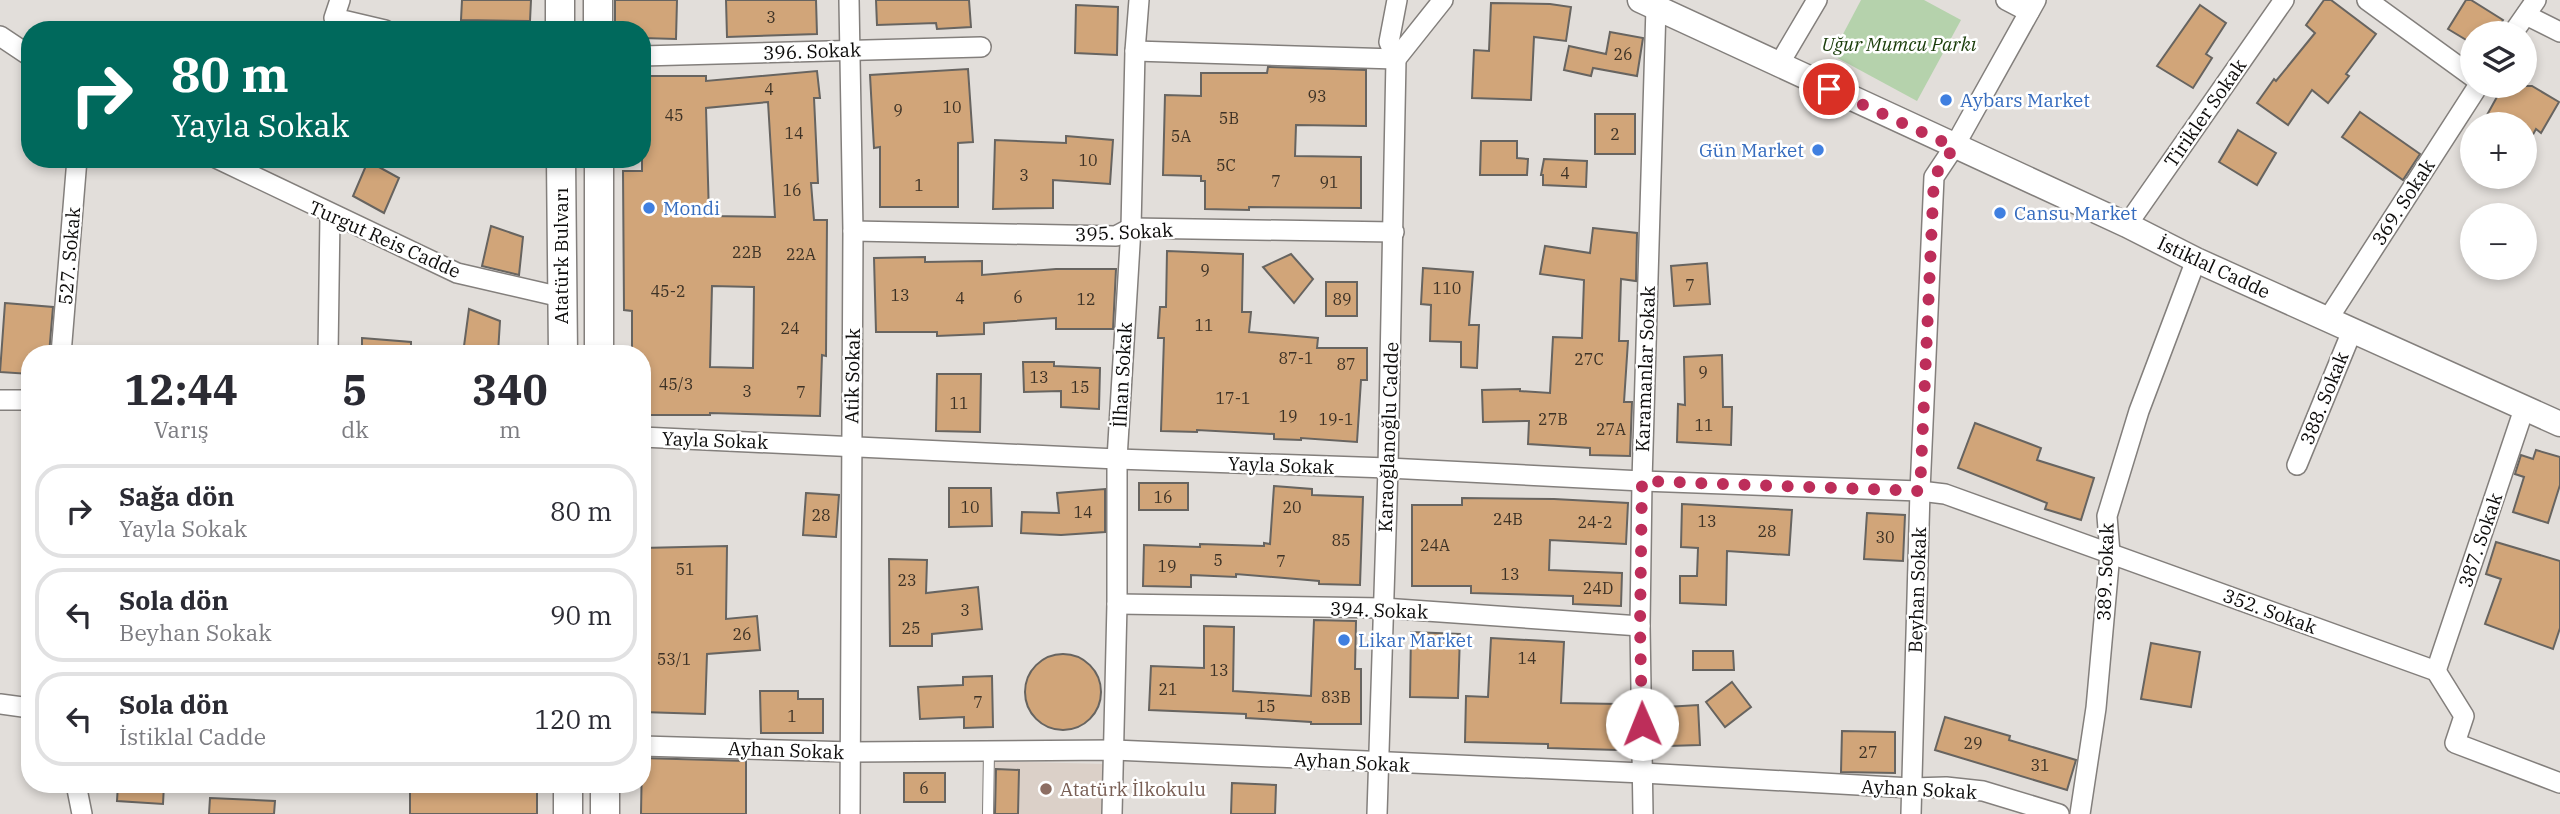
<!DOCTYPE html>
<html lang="tr">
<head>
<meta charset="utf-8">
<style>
  :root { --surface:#fff; --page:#f7f7f7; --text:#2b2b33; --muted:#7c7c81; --line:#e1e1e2 }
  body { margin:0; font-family:"IBM Plex Serif",serif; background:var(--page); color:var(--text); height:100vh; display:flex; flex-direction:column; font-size:26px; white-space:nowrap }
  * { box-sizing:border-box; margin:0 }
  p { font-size:23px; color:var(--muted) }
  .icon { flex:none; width:38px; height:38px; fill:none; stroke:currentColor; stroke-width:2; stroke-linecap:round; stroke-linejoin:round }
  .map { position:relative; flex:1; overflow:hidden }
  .side { position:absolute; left:21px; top:345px; width:630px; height:448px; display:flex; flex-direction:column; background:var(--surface); border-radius:28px; box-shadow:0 4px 10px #0003 }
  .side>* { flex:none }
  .top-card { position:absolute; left:21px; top:21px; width:630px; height:147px; border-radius:28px; box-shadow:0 4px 10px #0003; background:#00695c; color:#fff; overflow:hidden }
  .controls { position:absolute; left:2460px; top:21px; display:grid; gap:14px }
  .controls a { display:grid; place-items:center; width:77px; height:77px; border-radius:50%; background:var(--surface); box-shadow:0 4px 10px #0003; font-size:35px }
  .pin { position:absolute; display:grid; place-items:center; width:60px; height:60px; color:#fff; margin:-30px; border:4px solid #fff; border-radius:50%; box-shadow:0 2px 7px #0007 }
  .me { position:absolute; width:77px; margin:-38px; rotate:359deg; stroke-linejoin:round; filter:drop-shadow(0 0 5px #0008) }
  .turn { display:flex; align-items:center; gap:24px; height:147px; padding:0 35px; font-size:32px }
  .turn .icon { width:91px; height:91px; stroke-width:2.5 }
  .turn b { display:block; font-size:49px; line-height:60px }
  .eta { display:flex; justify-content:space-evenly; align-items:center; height:119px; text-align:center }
  .eta b { font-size:42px; font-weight:700; line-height:49px }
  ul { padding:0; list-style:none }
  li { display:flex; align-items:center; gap:21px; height:94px; margin:0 14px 10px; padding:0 21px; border:4px solid var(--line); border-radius:28px }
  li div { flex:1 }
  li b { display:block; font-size:26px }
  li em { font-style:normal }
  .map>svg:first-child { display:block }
  .built { fill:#dbd0c8 }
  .green { fill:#b5d2ac }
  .building { fill:#d1a579; stroke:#676460; stroke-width:2; fill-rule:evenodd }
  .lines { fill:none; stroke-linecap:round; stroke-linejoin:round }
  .service-casing { stroke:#837f7c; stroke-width:12 }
  .minor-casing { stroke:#837f7c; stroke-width:22 }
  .tertiary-casing { stroke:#837f7c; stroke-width:27 }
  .secondary-casing { stroke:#837f7c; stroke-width:31 }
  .service { stroke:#fff; stroke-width:10 }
  .minor { stroke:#fff; stroke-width:19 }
  .tertiary { stroke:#fff; stroke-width:24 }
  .secondary { stroke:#fff; stroke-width:28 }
  .route { stroke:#bd2e5a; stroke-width:12; stroke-dasharray:0 21.6 }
  .shop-dot { fill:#3f7fe0; stroke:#fff; stroke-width:2.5 }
  .education-dot { fill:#8d6e63; stroke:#fff; stroke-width:2.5 }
  .labels { text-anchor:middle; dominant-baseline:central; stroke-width:5; stroke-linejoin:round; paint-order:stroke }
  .number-label { font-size:16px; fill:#3d3226 }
  .park-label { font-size:19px; font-style:italic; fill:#1a3d0a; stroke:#fff }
  .street-label { font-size:19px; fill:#0c0b0a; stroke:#fff }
  .shop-label { font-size:19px; fill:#366cbe; stroke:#fff; text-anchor:start }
  .education-label { font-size:19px; fill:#785e54; stroke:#fff; text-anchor:start }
</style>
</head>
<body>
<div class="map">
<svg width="2560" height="814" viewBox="0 0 2560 814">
  <rect width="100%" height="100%" fill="#e2deda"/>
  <!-- built -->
  <path class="built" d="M988,761l117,3 -1,50h-117z"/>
  <!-- green -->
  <path class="green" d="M1861,0h63l37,20 -44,81 -85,-46z"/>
  <!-- building -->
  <g class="building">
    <path d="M462,0h69l-1,21 -69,-1z"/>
    <path d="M615,0h62l-1,39 -34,-1v-8h-27z"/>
    <path d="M726,0h90l1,34 -90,3z"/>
    <path d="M876,0h93l2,27 -34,2 -1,-6 -59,2z"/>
    <path d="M2324,0h7l45,34 -30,40 3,2 -21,27 -16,-13 -24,35 -31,-22 17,-24 2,2 39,-48 -9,-8z"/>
    <path d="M2466,0h5l32,20 -8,13h-22v11l-25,-15z"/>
    <path d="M1491,3l59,1 21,3 -5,34 -32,-4 -3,63 -59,-2 2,-48 15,1z"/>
    <path d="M1076,5l42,2 -1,48 -42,-2z"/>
    <path d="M2200,5l26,18 -20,31 6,4 -19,30 -36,-22z"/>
    <path d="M1610,32l33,6 -6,38 -44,-8 -2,8 -27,-6 5,-24 37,8z"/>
    <path d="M1268,67l98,3v56l-70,-1 -1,31 66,1v51l-112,-1v3l-44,-1v-28h-4v-5l-38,-1 2,-80 36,1v-23h66z"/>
    <path d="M968,69l5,73 -15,1v64h-78v-60l-6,1 -4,-73z"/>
    <path d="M817,71l3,27h-6l4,85h-7l3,37h13l-1,136 -4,-1 -2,61 -110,-3v2h-68v-61h-10v-43l-8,-1 -1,-139h19v-95h64v5zM768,102l7,115 -66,-1 -3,-108zM712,286l42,1 -1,81 -43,-1z"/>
    <path d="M2503,86h29l27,16 -18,31 -5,-4 -11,20v-25h-43z"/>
    <path d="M2360,112l60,42 -17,26 -61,-43z"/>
    <rect x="1595" y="114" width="40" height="40"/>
    <path d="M2238,130l38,23 -19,32 -38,-23z"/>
    <path d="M1066,136l47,4 -3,44 -57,-4v28l-60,1 2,-69 71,3z"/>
    <path d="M1481,141h36v17l11,1 -1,16h-47z"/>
    <path d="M1544,159l43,2 -1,26 -43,-2v-10h-2z"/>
    <path d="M368,161l31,17 -15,35 -31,-17z"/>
    <path d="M491,226l32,11 -4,38 -37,-9z"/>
    <path d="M1593,228l44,5 -1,48 -15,-2 -2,62h9l-4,61h8l-2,54 -40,-1v-7l-62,-4 1,-23 -46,1 -1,-32 38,-1v2l30,2 3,-56 29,1 2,-58 -44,-6 5,-28 45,7z"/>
    <path d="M1167,251l76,3 -1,58h9l-2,20 69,6 -1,10h50v32h-6l-4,62 -56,-4v2l-27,-1v-5l-77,-4v2l-36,-1 3,-93h-6l2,-31h6z"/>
    <path d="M1291,254l22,25 -19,24 -31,-36z"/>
    <path d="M925,257v5l57,-1v14l74,-6h60l-3,60h-57v-11l-72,5v11l-47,2v-4h-61l-2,-74z"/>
    <path d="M1707,263l3,41 -36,2 -3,-40z"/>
    <path d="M1423,268l50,4 -4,53h10l-2,43 -16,-1v-25l-31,-1 1,-36 -10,-1z"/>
    <rect x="1326" y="282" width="31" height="34"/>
    <path d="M5,303l48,4 -4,47h-19v20l-30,-2z"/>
    <path d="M469,309l31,12 -2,32 -34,-7z"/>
    <path d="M362,338l49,4v12h-49z"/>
    <path d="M1722,355l1,52h9l-1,38 -54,-3 1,-38 7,1 -1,-48z"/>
    <path d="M1023,362h31v4l46,2 -1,41 -38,-2v-16l-37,1z"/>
    <path d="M937,374h44l-1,58 -44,-1z"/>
    <path d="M1975,423l66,25 -4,12 57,18 -13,42 -36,-11 2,-6 -89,-35z"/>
    <path d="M2536,450l24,7v28l-12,38 -35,-11 11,-35 -9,-3 6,-19 12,4z"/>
    <rect x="1139" y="483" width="49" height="27"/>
    <path d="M1274,486l38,3v6l51,2 -3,88 -41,-1v-3l-83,-7v3l-45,-2v12l-48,-1 1,-41 56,2v-3l64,2v-3l6,1z"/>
    <path d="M949,488h42l1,38 -43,1z"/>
    <path d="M1105,489v43l-44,3 -40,-2 1,-21 37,1 -2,-20z"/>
    <path d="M806,493l33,2 -3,42 -33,-2z"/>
    <path d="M1462,498l92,1 74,4 -2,41 -76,-4 -1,30 73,3 -1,33 -48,-2v-8l-102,-3v-7h-59v-81h50z"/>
    <path d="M1682,504l110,6 -3,45 -62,-4 -1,54 -46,-2v-27h17l1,-28 -17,-1z"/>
    <path d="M1867,513l38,2 -2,46 -39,-2z"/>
    <path d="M2496,542l64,19v67l-7,21 -68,-25 16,-45 -15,-5z"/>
    <path d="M727,546l-1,73 31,-3 3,34 -53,4 -2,60 -63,-2v-164z"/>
    <path d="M889,559l38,1 -1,33 52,-6 4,42 -50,5v12h-42z"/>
    <path d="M1314,620l42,1 -1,48h6v55h-50v-2l-65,-4v-4l-97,-4 2,-44 53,2v-42l30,1 -1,64 78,5z"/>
    <path d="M1411,632l49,2 -2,64 -48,-1z"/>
    <path d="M1491,638l73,4 -3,61 57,1v46l-70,-2v-4l-83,-2 1,-46 22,1z"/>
    <path d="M2151,643l49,9 -9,55 -50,-8z"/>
    <path d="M1693,651h40l1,19h-41z"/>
    <circle cx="1063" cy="692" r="38"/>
    <path d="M992,676l1,51 -29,1v-11l-44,2 -2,-32 45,-2v-8z"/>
    <path d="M1732,682l19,25 -26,20 -19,-25z"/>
    <path d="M760,691h38v8h25v34h-62z"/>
    <path d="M1698,705l2,40 -32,1 -2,-39z"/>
    <path d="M1945,717l65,19 -1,4 67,20 -9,30 -132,-40z"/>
    <path d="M1842,731l53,1v41l-54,-1z"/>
    <path d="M642,758l104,3v53h-105z"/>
    <path d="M996,769l23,1 -1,44h-23z"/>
    <rect x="904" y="773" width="41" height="29"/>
    <path d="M1232,783l44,2 -1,29h-44z"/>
    <path d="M118,784h46l-1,20 -46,-3z"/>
    <rect x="410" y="784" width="127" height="30"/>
    <path d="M210,798l65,3 -1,13h-65z"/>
  </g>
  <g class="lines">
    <defs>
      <path id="service" d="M988,814l1,-63"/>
      <g id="minor">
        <path d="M340,0l-6,18 51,12"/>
        <path d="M849,0l4,231 -3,583"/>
        <path d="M2006,0l23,12"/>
        <path d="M2367,0l106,77"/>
        <path d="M2526,15l34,17"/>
        <path d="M2513,33l23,-33"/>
        <path d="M0,36l30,20"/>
        <path d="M1135,51l261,8"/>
        <path d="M642,56l339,-9"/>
        <path d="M1396,59l47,-59"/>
        <path d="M1778,66l39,-66"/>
        <path d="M218,159l239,114 104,24"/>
        <path d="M2127,225l157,-225"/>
        <path d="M853,231l263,5 15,-8 263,4"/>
        <path d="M2328,319l150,-233"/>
        <path d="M61,354l16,-195"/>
        <path d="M328,354l2,-139"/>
        <path d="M0,400h30"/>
        <path d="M642,437l475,22 271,9 254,13 278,10 25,3 491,177 28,45 -9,27 105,40"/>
        <path d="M2297,465l55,-134"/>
        <path d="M1117,604l266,4 257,18"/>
        <path d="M2436,671l88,-262"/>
        <path d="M0,704l30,4"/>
        <path d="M642,746l209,6 263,-2 529,23 268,15 35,-1 37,4 76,23"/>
        <path d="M76,784l6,30"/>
        <path d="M1112,814l5,-210v-145l14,-231 4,-177 4,-51"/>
        <path d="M1377,814l11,-346 8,-409 -7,-17 8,-42"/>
        <path d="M1643,814l-3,-188 2,-145 14,-474"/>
        <path d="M1911,814l9,-323 14,-314 20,-30 82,-147"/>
        <path d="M2080,814l16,-106 14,-155 -3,-37 32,-105 57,-151"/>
      </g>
      <path id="tertiary" d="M1640,0l487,225 69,35 364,164"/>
      <g id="secondary">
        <path d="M560,0v30"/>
        <path d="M598,0v30"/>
        <path d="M561,159l2,195"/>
        <path d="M599,159v195"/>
        <path d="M568,814v-30"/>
        <path d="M605,814v-30"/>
      </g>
    </defs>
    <!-- service casing -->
    <use href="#service" class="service-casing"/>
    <!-- minor casing -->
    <use href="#minor" class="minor-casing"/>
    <!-- tertiary casing -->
    <use href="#tertiary" class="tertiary-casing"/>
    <!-- secondary casing -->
    <use href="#secondary" class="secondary-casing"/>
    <!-- service -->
    <use href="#service" class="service"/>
    <!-- minor -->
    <use href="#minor" class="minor"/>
    <!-- tertiary -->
    <use href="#tertiary" class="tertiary"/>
    <!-- secondary -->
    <use href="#secondary" class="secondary"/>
  </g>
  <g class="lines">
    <!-- route -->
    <path class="route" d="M1642,724l-2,-98 2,-145 278,10 14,-314 20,-30 -125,-58"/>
  </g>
  <!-- markers -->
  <g class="shop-dot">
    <circle cx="1946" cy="100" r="7"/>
    <circle cx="1818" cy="150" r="7"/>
    <circle cx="649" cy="208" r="7"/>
    <circle cx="2000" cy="213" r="7"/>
    <circle cx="1344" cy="640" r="7"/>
  </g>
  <circle class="education-dot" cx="1046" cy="789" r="7"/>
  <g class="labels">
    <!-- number labels -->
    <g class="number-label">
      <text x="771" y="17">3</text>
      <text x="1623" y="54">26</text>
      <text x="769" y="89">4</text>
      <text x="1317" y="96">93</text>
      <text x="952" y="107">10</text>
      <text x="898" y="110">9</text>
      <text x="674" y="115">45</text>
      <text x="1229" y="118">5B</text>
      <text x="794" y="133">14</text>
      <text x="1615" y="134">2</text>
      <text x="1181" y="136">5A</text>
      <text x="1088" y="160">10</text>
      <text x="1226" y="165">5C</text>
      <text x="1565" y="173">4</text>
      <text x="1024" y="175">3</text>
      <text x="1276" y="181">7</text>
      <text x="1329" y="182">91</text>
      <text x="919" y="185">1</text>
      <text x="792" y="190">16</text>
      <text x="747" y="252">22B</text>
      <text x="801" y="254">22A</text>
      <text x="1205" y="270">9</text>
      <text x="1690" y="285">7</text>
      <text x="1447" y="288">110</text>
      <text x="668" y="291">45-2</text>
      <text x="900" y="295">13</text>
      <text x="1018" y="297">6</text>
      <text x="960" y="298">4</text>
      <text x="1086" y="299">12</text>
      <text x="1342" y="299">89</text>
      <text x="1204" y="325">11</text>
      <text x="790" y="328">24</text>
      <text x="1296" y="358">87-1</text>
      <text x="1589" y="359">27C</text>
      <text x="1346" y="364">87</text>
      <text x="1703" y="372">9</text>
      <text x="1039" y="377">13</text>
      <text x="676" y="384">45/3</text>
      <text x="1080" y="387">15</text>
      <text x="747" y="391">3</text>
      <text x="801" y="392">7</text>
      <text x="1233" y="398">17-1</text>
      <text x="959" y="403">11</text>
      <text x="1288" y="416">19</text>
      <text x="1336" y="419">19-1</text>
      <text x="1553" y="419">27B</text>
      <text x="1704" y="425">11</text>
      <text x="1611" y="429">27A</text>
      <text x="1163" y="497">16</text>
      <text x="970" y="507">10</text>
      <text x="1292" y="507">20</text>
      <text x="1083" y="512">14</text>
      <text x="821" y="515">28</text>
      <text x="1508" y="519">24B</text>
      <text x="1707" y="521">13</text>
      <text x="1595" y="522">24-2</text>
      <text x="1767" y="531">28</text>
      <text x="1885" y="537">30</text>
      <text x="1341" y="540">85</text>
      <text x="1435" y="545">24A</text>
      <text x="1218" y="560">5</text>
      <text x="1281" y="561">7</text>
      <text x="1167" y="566">19</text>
      <text x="685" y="569">51</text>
      <text x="1510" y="574">13</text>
      <text x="907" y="580">23</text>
      <text x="1598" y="588">24D</text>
      <text x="965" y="610">3</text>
      <text x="911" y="628">25</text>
      <text x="742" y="634">26</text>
      <text x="1527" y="658">14</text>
      <text x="674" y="659">53/1</text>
      <text x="1219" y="670">13</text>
      <text x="1168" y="689">21</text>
      <text x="1336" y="697">83B</text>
      <text x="978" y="702">7</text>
      <text x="1266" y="706">15</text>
      <text x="792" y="716">1</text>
      <text x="1973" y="743">29</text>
      <text x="1868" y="752">27</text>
      <text x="2040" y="765">31</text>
      <text x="924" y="788">6</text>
    </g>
    <!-- park labels -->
    <g class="park-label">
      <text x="1899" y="44">Uğur Mumcu Parkı</text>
    </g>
    <!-- street labels -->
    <g class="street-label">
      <text transform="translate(812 51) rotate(-2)">396. Sokak</text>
      <text transform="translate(2205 113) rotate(-55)">Tirikler Sokak</text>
      <text transform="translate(2403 202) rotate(-57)">369. Sokak</text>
      <text transform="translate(1124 232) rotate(-3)">395. Sokak</text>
      <text transform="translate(385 239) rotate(24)">Turgut Reis Cadde</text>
      <text transform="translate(69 256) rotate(-85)">527. Sokak</text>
      <text transform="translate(561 256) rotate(-90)">Atatürk Bulvarı</text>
      <text transform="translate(2214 267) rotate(25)">İstiklal Cadde</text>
      <text transform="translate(1645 369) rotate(-88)">Karamanlar Sokak</text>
      <text transform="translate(1122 375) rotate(-87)">İlhan Sokak</text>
      <text transform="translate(852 376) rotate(-89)">Atik Sokak</text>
      <text transform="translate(2324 398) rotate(-68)">388. Sokak</text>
      <text transform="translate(1388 437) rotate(-88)">Karaoğlanoğlu Cadde</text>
      <text transform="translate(715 440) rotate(2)">Yayla Sokak</text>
      <text transform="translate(1281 465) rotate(2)">Yayla Sokak</text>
      <text transform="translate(2480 540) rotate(-71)">387. Sokak</text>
      <text transform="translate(2105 572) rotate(-88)">389. Sokak</text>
      <text transform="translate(1917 590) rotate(-88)">Beyhan Sokak</text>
      <text transform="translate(1379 610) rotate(2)">394. Sokak</text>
      <text transform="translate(2270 611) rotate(20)">352. Sokak</text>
      <text transform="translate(786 750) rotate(2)">Ayhan Sokak</text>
      <text transform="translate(1352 762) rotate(3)">Ayhan Sokak</text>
      <text transform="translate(1919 789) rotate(3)">Ayhan Sokak</text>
    </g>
    <!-- shop labels -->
    <g class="shop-label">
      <text x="1960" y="100">Aybars Market</text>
      <text x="1804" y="150" text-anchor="end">Gün Market</text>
      <text x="663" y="208">Mondi</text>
      <text x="2014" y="213">Cansu Market</text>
      <text x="1358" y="640">Likar Market</text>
    </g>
    <!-- education labels -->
    <g class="education-label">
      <text x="1060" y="789">Atatürk İlkokulu</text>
    </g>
  </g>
</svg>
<div class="controls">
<a><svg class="icon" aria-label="layers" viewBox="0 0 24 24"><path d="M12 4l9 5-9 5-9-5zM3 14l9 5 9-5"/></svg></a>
<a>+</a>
<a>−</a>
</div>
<div class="pin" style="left:1829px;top:89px;background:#d93025"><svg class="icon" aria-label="arrive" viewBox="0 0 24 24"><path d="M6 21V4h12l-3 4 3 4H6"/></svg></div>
<svg class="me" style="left:1642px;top:724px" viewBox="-20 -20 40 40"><circle r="19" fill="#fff"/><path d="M0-13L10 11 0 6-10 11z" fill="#bd2e5a"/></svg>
<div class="top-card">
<div class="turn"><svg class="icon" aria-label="right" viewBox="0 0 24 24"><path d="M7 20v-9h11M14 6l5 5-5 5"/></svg><div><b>80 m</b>Yayla Sokak</div></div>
</div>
<section class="side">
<div class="eta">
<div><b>12:44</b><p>Varış</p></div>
<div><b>5</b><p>dk</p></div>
<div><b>340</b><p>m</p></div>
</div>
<ul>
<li><svg class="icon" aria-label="right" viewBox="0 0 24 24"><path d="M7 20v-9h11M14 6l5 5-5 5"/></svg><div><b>Sağa dön</b><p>Yayla Sokak</p></div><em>80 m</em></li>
<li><svg class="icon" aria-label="left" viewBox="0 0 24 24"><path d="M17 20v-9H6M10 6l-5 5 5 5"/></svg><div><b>Sola dön</b><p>Beyhan Sokak</p></div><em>90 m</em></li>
<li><svg class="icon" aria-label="left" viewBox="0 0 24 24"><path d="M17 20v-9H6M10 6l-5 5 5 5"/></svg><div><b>Sola dön</b><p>İstiklal Cadde</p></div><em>120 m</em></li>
</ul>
</section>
</div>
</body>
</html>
